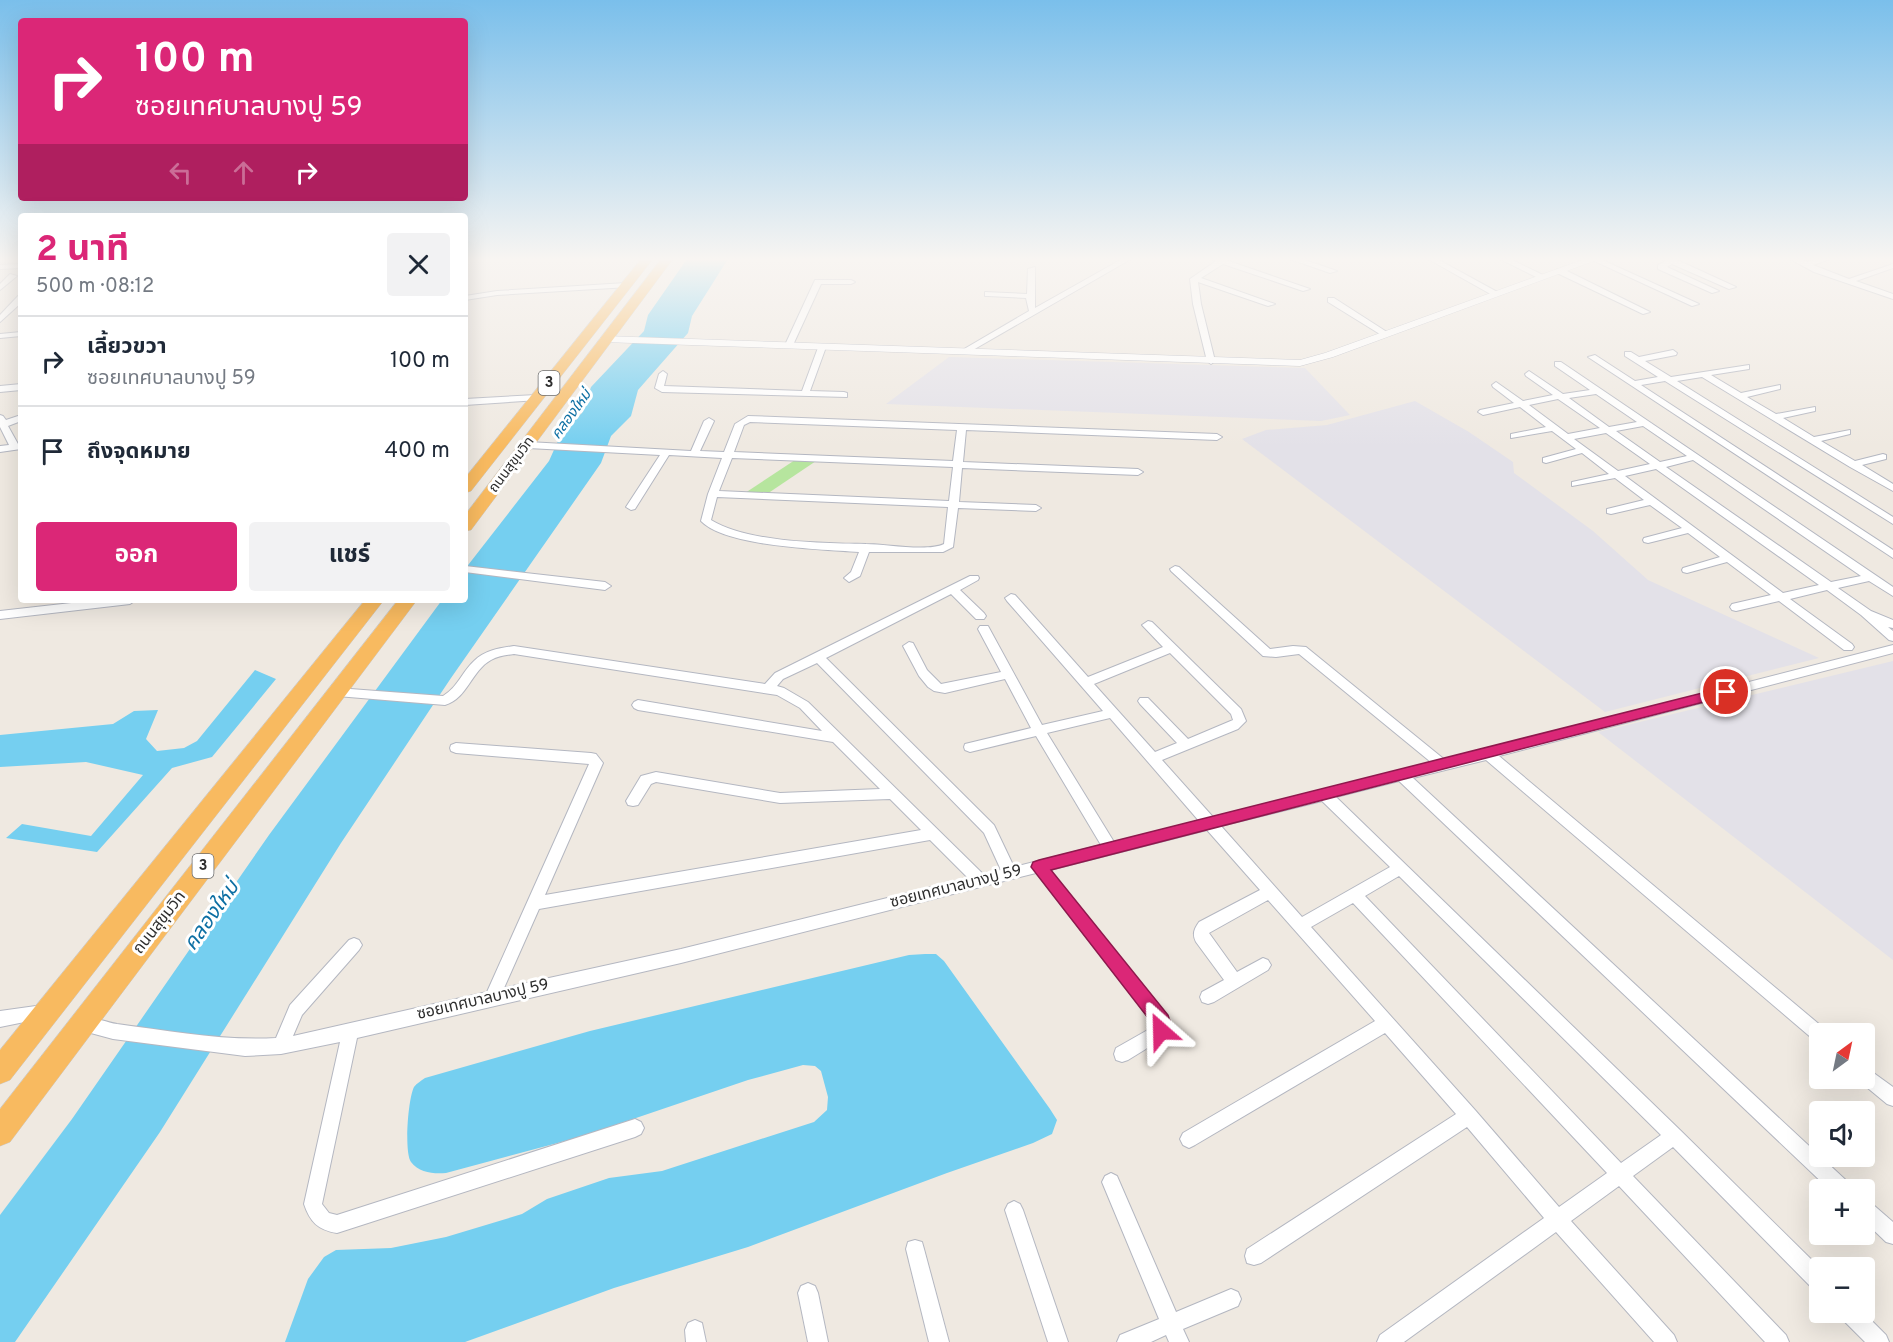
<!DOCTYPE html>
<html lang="th">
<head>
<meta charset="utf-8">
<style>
  :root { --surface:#fff; --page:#f2f2f3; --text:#1f2937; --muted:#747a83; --line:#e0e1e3; --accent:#db2777 }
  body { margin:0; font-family:Overpass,"Noto Sans Thai",sans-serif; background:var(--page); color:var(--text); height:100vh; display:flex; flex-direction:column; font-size:22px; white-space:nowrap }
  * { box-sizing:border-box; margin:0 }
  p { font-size:20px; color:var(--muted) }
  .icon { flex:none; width:33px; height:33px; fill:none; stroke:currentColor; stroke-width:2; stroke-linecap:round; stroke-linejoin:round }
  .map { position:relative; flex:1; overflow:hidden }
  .sheet { position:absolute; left:18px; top:213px; width:450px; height:390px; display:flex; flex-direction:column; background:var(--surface); border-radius:6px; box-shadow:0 6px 24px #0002 }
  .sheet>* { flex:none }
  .guide { position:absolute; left:18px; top:18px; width:450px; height:183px; border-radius:6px; box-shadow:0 6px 24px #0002; background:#db2777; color:#fff; overflow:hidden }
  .needle { width:39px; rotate:33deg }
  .buttons { position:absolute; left:1809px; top:1023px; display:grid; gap:12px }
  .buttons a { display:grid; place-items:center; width:66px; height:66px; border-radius:6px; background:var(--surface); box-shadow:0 6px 24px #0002; font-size:30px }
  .pin { position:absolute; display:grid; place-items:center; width:51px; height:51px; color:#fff; margin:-26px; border:3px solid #fff; border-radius:50%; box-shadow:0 2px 6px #0007 }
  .me { position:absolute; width:66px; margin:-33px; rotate:335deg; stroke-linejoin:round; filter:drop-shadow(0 0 4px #0008) }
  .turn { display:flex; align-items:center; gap:21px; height:126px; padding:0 18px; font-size:27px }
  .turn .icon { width:78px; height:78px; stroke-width:2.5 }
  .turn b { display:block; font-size:42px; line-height:51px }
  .lanes { display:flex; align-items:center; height:57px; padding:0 18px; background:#0003; justify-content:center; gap:30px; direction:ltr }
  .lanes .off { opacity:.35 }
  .round { display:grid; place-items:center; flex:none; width:63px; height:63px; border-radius:6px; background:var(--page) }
  .head { display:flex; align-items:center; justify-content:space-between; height:102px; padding:0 18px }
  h1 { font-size:36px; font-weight:700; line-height:45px; color:var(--accent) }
  .cta { display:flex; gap:12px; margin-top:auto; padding:12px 18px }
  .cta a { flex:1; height:69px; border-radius:6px; background:var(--accent); color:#fff; font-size:24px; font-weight:700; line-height:69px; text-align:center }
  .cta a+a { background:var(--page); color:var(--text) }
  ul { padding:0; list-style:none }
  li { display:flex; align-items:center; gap:18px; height:90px; padding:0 18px; border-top:2px solid var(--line) }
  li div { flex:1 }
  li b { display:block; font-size:22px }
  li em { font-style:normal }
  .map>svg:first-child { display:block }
  .industrial { fill:#e3e1e8 }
  .green { fill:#b6e59e }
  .water { fill:#75cff0 }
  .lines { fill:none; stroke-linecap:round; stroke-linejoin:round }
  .minor-casing { stroke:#b4b7c1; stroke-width:2 }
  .tertiary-casing { stroke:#b4b7c1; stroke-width:1 }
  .trunk-casing { stroke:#c9c9c9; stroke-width:1 }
  .minor { fill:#fff; fill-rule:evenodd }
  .tertiary { fill:#fff; fill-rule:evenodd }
  .trunk { fill:#f8ba60; fill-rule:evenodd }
  .route { fill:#db2777; stroke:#8e194d; stroke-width:1.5 }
  .labels { text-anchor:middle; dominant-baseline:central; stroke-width:6; stroke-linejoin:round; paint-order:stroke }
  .far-street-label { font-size:14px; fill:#2e2e2e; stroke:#fff }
  .shield { fill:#fff; stroke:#6d6d6d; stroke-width:1.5 }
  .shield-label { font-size:15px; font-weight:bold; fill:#2e2e2e }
  .far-water-label { font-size:15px; font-style:italic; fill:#0d6fa3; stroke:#fff }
  .street-label { font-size:16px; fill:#2e2e2e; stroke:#fff }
  .near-water-label { font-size:21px; font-style:italic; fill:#0d6fa3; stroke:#fff }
</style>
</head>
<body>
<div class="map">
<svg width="1893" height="1342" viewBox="0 0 1893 1342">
  <rect width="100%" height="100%" fill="#efe9e1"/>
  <!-- industrial -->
  <g class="industrial">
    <path d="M949,357l356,11 45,47 -29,6 -435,-17z"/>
    <path d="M1415,401l54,31 44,30 1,11 79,58 55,49 171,78 -214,54 -363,-273 24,-9 61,-5z"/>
    <path d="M1893,661v299l-295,-228z"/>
  </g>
  <!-- green -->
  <path class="green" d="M798,458l21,1 -55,37 -22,-1z"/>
  <!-- water -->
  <g class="water">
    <path d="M687,259h41l-36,57 -4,17 -50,57 -7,26 -20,20 -10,27 -150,215 -110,165 -181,289 -145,210h-15v-127l72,-96 197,-284 173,-235h23v-31l84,-108 13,-29 20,-19 9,-26 53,-56 4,-16z"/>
    <path d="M255,670l21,9 -64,78 -40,11 -75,84 -91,-14 16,-14 69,12 52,-61 -57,-13 -86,5v-32l113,-11 21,-13 24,-1 -12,29 11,12 27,-3 13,-7z"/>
    <path d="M925,954h11l8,7 106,148 7,11 -5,14 -19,9 -86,30 -199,74 -134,41 -149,54h-180l23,-63 16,-22 12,-7 55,-2 55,-11 76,-23 25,-15 62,-21 53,-7 152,-49 13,-12 1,-13 -7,-26 -6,-5 -12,-1 -55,15 -168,57 -134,36c-12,1 -27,0 -35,-11 -7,-10 -3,-63 3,-75 3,-4 7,-6 11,-9l165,-47 319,-76z"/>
  </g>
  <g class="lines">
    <defs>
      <g id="minor">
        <path d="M1122,259h9l-165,95 -7,-2 70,-41 -3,-13 -38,-2h-3v-4l42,2 1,-25 7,-2v41z"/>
        <path d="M1212,259h11l87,30 -7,2 -80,-27 -22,14 74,26 -7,2 -70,-24 3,22 14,57 -4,3 -4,-3 -14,-57 -3,-25 26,-18z"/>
        <path d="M1290,259h12l35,12 -7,2z"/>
        <path d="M1428,259h9l64,35 -7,2z"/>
        <path d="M1500,259h10l37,18 -7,2z"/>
        <path d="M1590,259h10l99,45 -7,2z"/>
        <path d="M1662,259h13l61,28 -7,2 -57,-25 -5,3 52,24 -7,2 -54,-24v-4l8,-4z"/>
        <path d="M1790,259h10l7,3 11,-3h12l-17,6 36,14 44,-15v4l-37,13 37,13v5l-79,-27z"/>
        <path d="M21,264v4l-21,1v-4z"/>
        <path d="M1557,269h6l87,43 -7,2 -86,-41z"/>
        <path d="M10,274l7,2 -17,14v-6z"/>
        <path d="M815,280h36l4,2 -4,2h-30l-28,61 -7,2 -1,-2z"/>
        <path d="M626,283h3v4l-132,8 -32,5v-4l32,-5z"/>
        <path d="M18,296h3v7l-21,19v-7z"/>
        <path d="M1328,298h6l56,36 -7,2 -55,-34z"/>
        <path d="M21,332v4l-21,2v-4z"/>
        <path d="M819,345l7,2 -16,44 34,1 3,1v4l-185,-5 -7,-4 4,-14 4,-3 4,3 -3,12 138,5z"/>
        <path d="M1673,350l4,3 -1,2 -31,6 26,16 78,-12v4l-38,6 30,18 39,-8v4l-33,8 29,17 39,-7v4l-32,7 31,19 36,-7v4l-29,7 34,20 28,-7 3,1v4l-24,6 31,19v7l-43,-24 -148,-90 -25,4 216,136v7l-228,-143 -24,4 252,165v8l-305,-201 7,-2 40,26 23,-4 -33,-21v-4h6l8,5z"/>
        <path d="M1555,362h6l332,225v9l-24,-15 -31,7 33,23 22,9v8l-5,-1 5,4v10l-4,-1 -28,-25 -34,-25 -37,9 62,45 2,3 -2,3h-8l-65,-49 -43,10 -4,-1 -2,-3 2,-3 39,-9 -44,-33 -40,11 -4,-1 -1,-2 1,-2 37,-11 -32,-24 -40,10 -4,-1 -1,-2 1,-2 38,-10 -32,-23 -39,9 -4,-1v-4l37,-9 -29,-22 -43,8v-4l37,-8 -27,-21 -36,10 -3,-1v-4l33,-9 -24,-18 -41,7v-4l35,-7 -26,-20 -37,8 -5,-3 2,-2 34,-7 -21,-16 -1,-2 4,-3 27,19 30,-6 -27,-19 -1,-2 4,-3 34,23 27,-4 -35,-24zM1596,394l41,28 -28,5 -40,-29zM1558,399l42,29 -32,6 -39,-29zM1643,426l44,30 -27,6 -44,-31zM1606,433l44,31 -32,7 -44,-32zM1693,460l168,116 -30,6 -165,-115zM1656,469l163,116 -36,8 -158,-117z"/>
        <path d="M21,384v6l-21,2v-6z"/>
        <path d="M536,395l3,1v4l-74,5v-6z"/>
        <path d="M0,415l3,1 3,4 15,-5v6l-13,5 10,18 3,-1v6l-21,3v-6l9,-1 -9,-18z"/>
        <path d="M748,416l469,18 5,3 -5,3 -251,-10 -3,32 175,7 5,3 -5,3 -176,-7 -3,34 77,3 5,3 -5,3 -78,-3 -5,39 -10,5h-74l-9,24 -11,6 -5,-4 7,-6 8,-20c-37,-3 -133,-5 -158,-31l7,-27 14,-36 -53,-3 -34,54 -4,1 -5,-3 34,-52 -132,-7 -5,-3 5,-3 163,9 13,-30 5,-3 5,3 -14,30 24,1 11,-28zM750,422l207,8 -4,31 -219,-9 10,-27zM732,458l221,9 -4,34 -230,-10zM717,497l231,10 -4,37c-16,8 -60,0 -78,0 -43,-1 -117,-1 -155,-24z"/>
        <path d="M465,566l140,16 6,4 -6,4 -140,-18z"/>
        <path d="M1175,566l4,1 91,82 23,-3 13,1 139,113 448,-115v8l-394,103 327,274 1,4h-7v9l-6,-3 -328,-280 -73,18 437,406 3,6h-23l-431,-409 -63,16 344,333 140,138v23l-7,-2 -140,-142 -40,29 153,159 3,7h-24l-146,-156 -48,35 103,114 3,7h-23l-98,-110 -152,110h-27l3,-7 164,-117 -77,-91 -206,136 -7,2 -7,-2 -2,-7 2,-7 209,-135 -71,-81 -190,112 -6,3 -6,-3 -3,-6 3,-6 192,-112 -107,-121 -59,33 28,39 26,-14 5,2 3,5 -3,5 -54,32 -6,2 -6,-2 -2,-5 2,-5 22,-12 -28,-38c-4,-8 -2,-13 3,-20l61,-32 -53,-60 -157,40 119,151v10l-2,5 -39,24 -6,2 -6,-2 -2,-6 2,-6 37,-21v-4l-117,-150 -355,90 -324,75 -35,166 7,9 8,2 298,-96 6,3 3,6 -3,6 -6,3 -298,96c-19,-3 -27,-11 -33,-29l36,-162 -59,12 -36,2 -132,-17 -37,-10 -2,-5 2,-5c12,-5 29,3 41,5 53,7 106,17 159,14l14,-33 59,-65 5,-2 5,2 3,5 -3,5 -57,65 -9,21 194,-44 102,-228 -133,-11 -5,-2 -1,-3 1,-3 5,-2 135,10 5,1 7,9 -58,132 376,-65 -31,-31 -110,4 -124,-21 -5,2 -13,21 -5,1 -5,-1 -2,-4 15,-25 15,-4 124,21 100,-4 -47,-47 -195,-32 -4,-2 -2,-3 2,-3 4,-2 184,31 -22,-23 -23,-13 -263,-41c-8,1 -16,2 -23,6 -20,11 -23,38 -46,45l-108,-9 -6,-4 6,-4 106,8c15,-9 19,-24 31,-35 11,-11 26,-13 40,-15l251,38 10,-11 195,-97h8l1,2 -1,2 -18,10 24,23 2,3 -2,3h-8l-25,-25 -125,64 168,167 20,42 87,-22 -65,-109 -66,16 -5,-2 -1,-3 1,-3 66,-16 -26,-49 -60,14 -11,-2 -6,-4 -9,-11 -16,-30 6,-4 4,1 14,27 14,14 60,-12 -23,-43 2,-3h8l54,99 61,-14 -96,-110 -2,-3 6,-4 4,1 73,82 75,-30 -21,-22 6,-4 4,1 89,87 5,12 -8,8 -76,31 51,57 219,-54 -133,-109 -23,3 -13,-1 -92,-85 -1,-2zM1170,653l61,61 2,6 -45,19 -40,-41h-8l-2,3 2,3 37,39 -22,9 -61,-68zM817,663l167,170 17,37 -18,4 -175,-172 -24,-14 -7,-2 6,-7zM1110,718l89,103 -85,21 -67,-109zM1322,801l68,66 -88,50 -81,-91zM930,840l38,38 -287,71 -177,39 35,-79zM1399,876l262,259 -40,28 -256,-267zM1353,903l254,270 -48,34 -84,-97 -164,-183z"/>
        <path d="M98,600h38l-6,4 -130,15v-8z"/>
        <path d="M43,1005l6,2 2,5 -2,5 -49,10v-16z"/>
        <path d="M1864,1066l29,21v19l-6,-2 -29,-24 6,-2z"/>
        <path d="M1111,1173l6,3 59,136 55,-23 7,3 3,7 -3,7 -55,23 6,13h-20l-3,-7 -15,7h-34l3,-7 39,-16 -57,-137 3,-6z"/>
        <path d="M1864,1199l6,3 23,20v22l-7,-2 -22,-21z"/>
        <path d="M1014,1201l6,3 3,6 45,132h-20l-43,-132 3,-6z"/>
        <path d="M915,1240l7,2 2,7 25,93h-20l-23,-93 2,-7z"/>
        <path d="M808,1283l7,3 3,7 10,49h-20l-10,-49 3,-7z"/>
        <path d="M1840,1312h23l23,23 3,7h-24l-23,-23z"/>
        <path d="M695,1320l7,3 4,19h-20l-1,-12 3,-7z"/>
      </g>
      <path id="tertiary" d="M1585,259h14l-266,98 -33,9 -696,-24 -5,-3 5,-3 696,24 25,-7z"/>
      <g id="trunk">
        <path d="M641,259h12l-182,232 -6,2v-15z"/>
        <path d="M661,259h12l-202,271 -6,1v-16z"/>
        <path d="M365,600h19l-374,480 -10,4v-34z"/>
        <path d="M398,600h19l-407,542 -10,4v-37z"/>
      </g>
    </defs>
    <!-- minor casing -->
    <use href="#minor" class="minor-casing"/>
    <!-- tertiary casing -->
    <use href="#tertiary" class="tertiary-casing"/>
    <!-- trunk casing -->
    <use href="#trunk" class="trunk-casing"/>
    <!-- minor -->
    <use href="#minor" class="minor"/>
    <!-- tertiary -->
    <use href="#tertiary" class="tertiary"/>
    <!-- trunk -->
    <use href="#trunk" class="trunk"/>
  </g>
  <!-- sky -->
  <linearGradient id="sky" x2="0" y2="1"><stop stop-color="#7abfeb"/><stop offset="0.58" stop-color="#f8f5f2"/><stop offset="1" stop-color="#f8f5f2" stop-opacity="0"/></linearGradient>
  <rect width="1893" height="447" fill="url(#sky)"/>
  <!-- route -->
  <path class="route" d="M1726,687l7,5 -2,3 -680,175 117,145 2,6 -3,16 -6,3 -7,-3 -2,-14 -121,-156 2,-5 6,-2z"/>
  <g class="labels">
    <!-- far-street labels -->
    <g class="far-street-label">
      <text transform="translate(512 465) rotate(-53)">ถนนสุขุมวิท</text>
    </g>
    <!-- shield labels -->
    <g class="shield">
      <rect x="538.5" y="371" width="21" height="24" rx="4.5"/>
      <rect x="192.5" y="854" width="21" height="24" rx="4.5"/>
    </g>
    <g class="shield-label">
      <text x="549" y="383">3</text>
      <text x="203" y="866">3</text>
    </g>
    <!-- far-water labels -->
    <g class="far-water-label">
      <text transform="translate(572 415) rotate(-54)">คลองใหม่</text>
    </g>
    <!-- street labels -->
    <g class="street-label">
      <text transform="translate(956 887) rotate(-14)">ซอยเทศบาลบางปู 59</text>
      <text transform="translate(160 923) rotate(-52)">ถนนสุขุมวิท</text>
      <text transform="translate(483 1000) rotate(-13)">ซอยเทศบาลบางปู 59</text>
    </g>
    <!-- near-water labels -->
    <g class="near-water-label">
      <text transform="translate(212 916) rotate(-55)">คลองใหม่</text>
    </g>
  </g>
</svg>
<div class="buttons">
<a><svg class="needle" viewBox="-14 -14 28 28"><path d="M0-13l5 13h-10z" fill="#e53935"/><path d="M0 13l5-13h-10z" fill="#747a83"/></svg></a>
<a><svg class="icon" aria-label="sound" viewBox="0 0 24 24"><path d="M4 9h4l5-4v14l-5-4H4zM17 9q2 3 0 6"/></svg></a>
<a>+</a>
<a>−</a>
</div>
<div class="pin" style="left:1726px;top:692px;background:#d93025"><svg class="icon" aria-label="arrive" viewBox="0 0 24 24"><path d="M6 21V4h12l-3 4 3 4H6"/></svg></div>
<svg class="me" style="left:1161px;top:1031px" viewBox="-20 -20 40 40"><path d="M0-17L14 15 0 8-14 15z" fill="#db2777" stroke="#fff" stroke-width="4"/></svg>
<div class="guide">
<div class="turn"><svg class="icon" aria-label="right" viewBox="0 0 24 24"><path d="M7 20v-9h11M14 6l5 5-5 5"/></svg><div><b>100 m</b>ซอยเทศบาลบางปู 59</div></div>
<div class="lanes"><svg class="icon off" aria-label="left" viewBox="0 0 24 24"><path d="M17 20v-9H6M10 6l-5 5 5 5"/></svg><svg class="icon off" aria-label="ahead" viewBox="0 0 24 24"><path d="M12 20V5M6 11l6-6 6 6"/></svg><svg class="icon" aria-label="right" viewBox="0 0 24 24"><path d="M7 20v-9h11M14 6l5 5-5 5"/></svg></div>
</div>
<section class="sheet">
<div class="head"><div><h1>2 นาที</h1><p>500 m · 08:12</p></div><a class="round"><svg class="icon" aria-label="close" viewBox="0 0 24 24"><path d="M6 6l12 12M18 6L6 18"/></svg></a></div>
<ul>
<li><svg class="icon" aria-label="right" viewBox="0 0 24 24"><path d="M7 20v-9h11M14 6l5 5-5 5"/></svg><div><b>เลี้ยวขวา</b><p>ซอยเทศบาลบางปู 59</p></div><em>100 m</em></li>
<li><svg class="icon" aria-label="arrive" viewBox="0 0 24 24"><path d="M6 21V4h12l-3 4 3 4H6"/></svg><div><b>ถึงจุดหมาย</b></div><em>400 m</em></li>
</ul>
<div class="cta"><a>ออก</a><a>แชร์</a></div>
</section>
</div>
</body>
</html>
